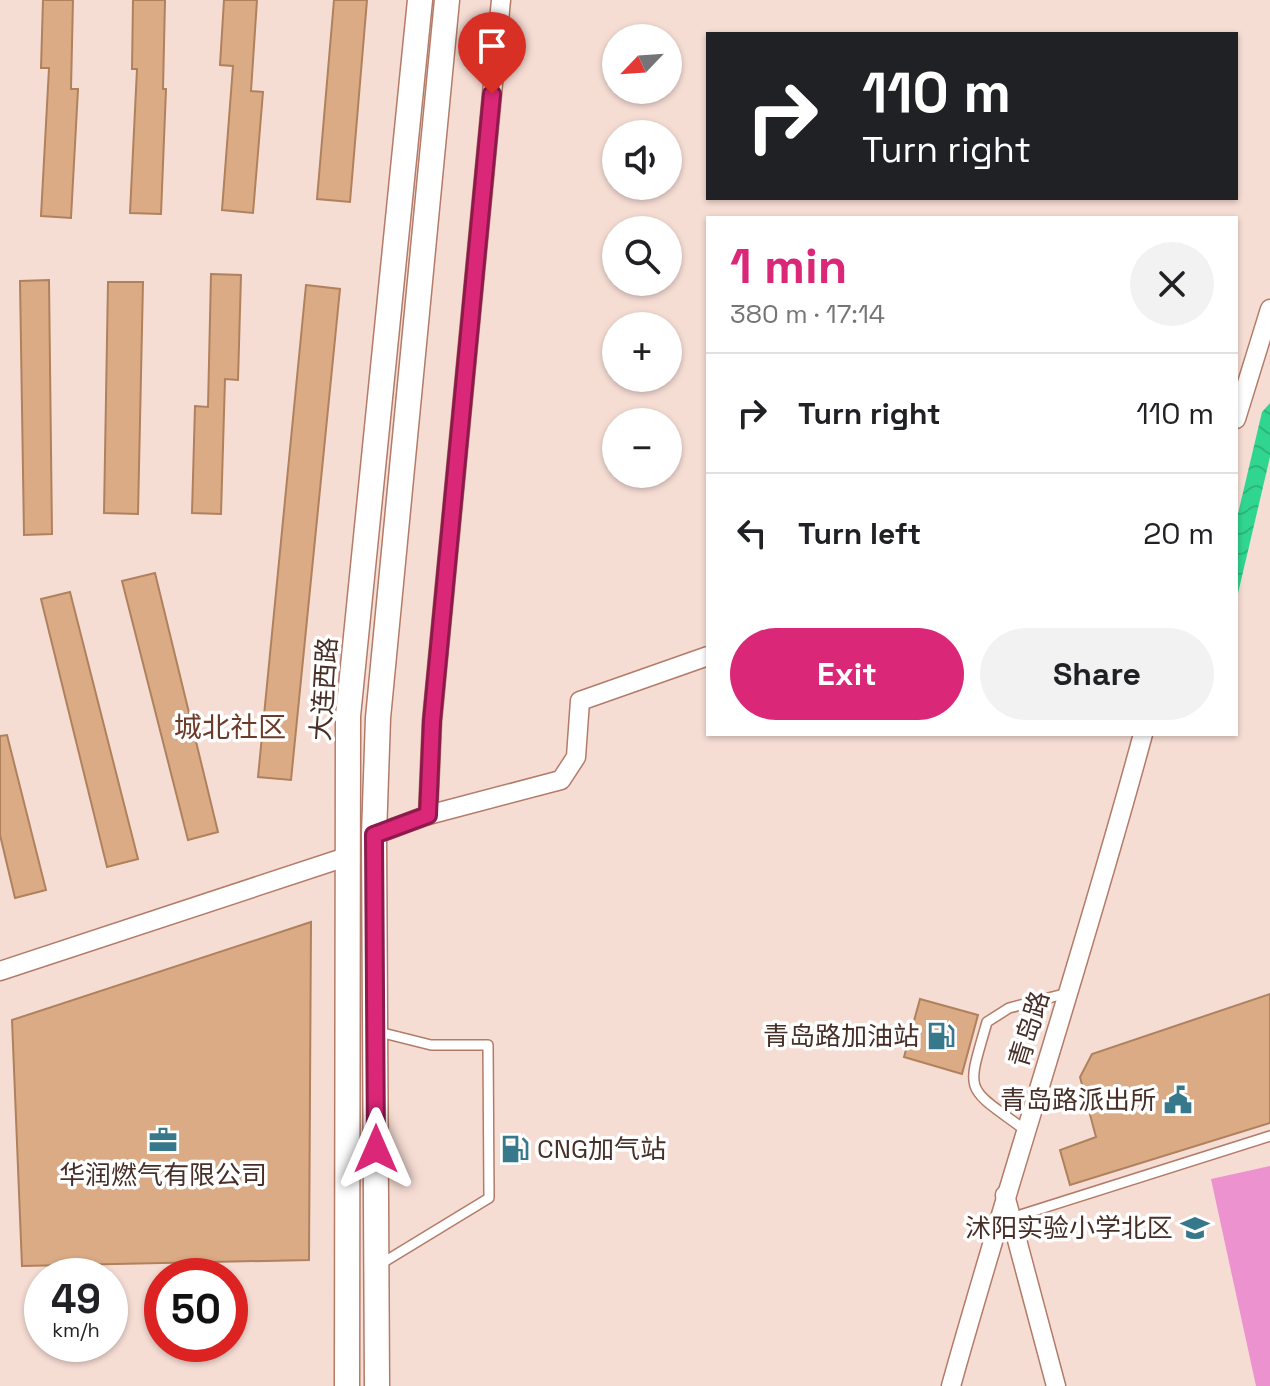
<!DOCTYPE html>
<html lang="en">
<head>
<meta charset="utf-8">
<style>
  :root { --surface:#fff; --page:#f2f2f2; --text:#202124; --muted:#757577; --line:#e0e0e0; --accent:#db2777 }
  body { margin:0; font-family:"Space Grotesk","Noto Sans SC",sans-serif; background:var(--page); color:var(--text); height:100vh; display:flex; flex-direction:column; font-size:30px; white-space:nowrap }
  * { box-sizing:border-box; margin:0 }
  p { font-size:26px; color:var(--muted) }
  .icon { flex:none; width:44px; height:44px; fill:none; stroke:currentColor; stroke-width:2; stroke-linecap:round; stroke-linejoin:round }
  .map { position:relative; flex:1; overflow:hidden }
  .drawer { position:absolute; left:706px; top:216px; width:532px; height:520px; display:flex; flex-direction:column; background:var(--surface); border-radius:0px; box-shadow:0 2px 6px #0004 }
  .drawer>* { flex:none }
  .banner { position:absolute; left:706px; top:32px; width:532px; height:168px; border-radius:0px; box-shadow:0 2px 6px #0004; background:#202124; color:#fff; overflow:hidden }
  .needle { width:52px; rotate:245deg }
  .controls { position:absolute; left:602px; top:24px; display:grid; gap:16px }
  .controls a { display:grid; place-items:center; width:80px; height:80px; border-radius:50%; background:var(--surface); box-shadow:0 2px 6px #0004; font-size:40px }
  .speed { position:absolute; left:24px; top:1258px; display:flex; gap:16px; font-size:40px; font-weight:700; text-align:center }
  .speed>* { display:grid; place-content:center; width:104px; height:104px; border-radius:50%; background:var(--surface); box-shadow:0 2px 6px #0004; line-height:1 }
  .speed small { font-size:20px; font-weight:400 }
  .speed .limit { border:12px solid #d22; background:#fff; color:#111 }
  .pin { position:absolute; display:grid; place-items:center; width:68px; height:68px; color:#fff; margin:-82px -34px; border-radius:50% 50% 50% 0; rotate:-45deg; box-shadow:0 0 8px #0007 }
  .pin .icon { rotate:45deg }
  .me { position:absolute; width:88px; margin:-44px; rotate:0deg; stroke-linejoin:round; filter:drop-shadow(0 0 6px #0008) }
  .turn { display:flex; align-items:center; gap:28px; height:168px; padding:0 24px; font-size:36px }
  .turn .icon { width:104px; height:104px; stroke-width:2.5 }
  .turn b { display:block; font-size:56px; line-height:68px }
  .round { display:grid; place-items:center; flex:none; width:84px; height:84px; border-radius:42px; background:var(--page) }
  .overview { display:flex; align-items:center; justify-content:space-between; height:136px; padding:0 24px }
  h1 { font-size:48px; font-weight:700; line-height:60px; color:var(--accent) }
  .button { display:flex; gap:16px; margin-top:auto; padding:16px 24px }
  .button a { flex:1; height:92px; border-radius:48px; background:var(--accent); color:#fff; font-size:32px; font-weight:700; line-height:92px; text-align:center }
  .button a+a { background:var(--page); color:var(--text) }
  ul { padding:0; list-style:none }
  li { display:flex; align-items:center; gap:24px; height:120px; padding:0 24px; border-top:2px solid var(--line) }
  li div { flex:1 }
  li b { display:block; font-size:30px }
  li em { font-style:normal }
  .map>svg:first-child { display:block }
  .green { fill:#eb92cf }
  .water { fill:url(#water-waves) }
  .building { fill:#dbab85; stroke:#af815d; stroke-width:2 }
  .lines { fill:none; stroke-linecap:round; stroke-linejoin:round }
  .service-casing { stroke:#b37b68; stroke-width:12 }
  .minor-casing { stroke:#b37b68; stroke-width:21 }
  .secondary-casing { stroke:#b37b68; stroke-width:27 }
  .service { stroke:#fff; stroke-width:9 }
  .minor { stroke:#fff; stroke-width:18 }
  .secondary { stroke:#fff; stroke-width:24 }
  .route-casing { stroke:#8e194d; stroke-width:20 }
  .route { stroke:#db2777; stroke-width:14 }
  .labels { text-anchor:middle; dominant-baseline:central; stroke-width:7; stroke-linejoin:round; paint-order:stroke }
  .street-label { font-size:26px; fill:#483028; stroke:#fff }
  .poi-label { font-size:26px; fill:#483028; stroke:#fff; text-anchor:end }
  .neighbourhood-label { font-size:28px; fill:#6d3b2a; stroke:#fff }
</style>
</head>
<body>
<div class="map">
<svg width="1270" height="1386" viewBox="0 0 1270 1386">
  <defs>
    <pattern id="water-waves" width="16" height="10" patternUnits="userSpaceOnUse" patternTransform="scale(2)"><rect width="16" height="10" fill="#30d68f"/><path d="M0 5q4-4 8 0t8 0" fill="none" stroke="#2cb87b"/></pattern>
  </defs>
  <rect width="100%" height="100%" fill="#f6ddd4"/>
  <!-- green -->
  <path class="green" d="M1270,1166v220h-14l-45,-207z"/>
  <!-- water -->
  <path class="water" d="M1270,403v54l-34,145v-80l26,-110z"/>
  <!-- building -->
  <g class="building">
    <path d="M43,0h30l-2,89h7l-7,129 -30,-2 8,-148h-8z"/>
    <path d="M133,0h32l-2,89h3l-5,125 -31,-1 7,-144h-5z"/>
    <path d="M224,0h33l-6,91 12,1 -10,121 -31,-3 11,-144 -13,-1z"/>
    <path d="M334,0h33l-17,202 -33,-3z"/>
    <path d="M211,274l30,1 -3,105 -13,-1 -4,135 -29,-1 3,-107 13,1z"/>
    <path d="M49,280l3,254 -28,1 -4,-254z"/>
    <path d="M108,282h35l-5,232 -34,-1z"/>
    <path d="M306,285l34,4 -49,491 -33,-3z"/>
    <path d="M155,573l63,259 -30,8 -66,-259z"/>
    <path d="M70,592l68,267 -31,8 -66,-268z"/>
    <path d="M7,735l39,155 -31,8 -15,-63v-99z"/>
    <path d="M311,922l-2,338 -287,6 -10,-246z"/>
    <path d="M1270,994v129l-200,62 -10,-35 36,-13 -16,-60 12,-23z"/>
    <path d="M920,999l58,16 -16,59 -58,-17z"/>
  </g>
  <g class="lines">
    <defs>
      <g id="service">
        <path d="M379,1032l52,13h57l1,153 -110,67"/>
        <path d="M1025,1130c-61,-45 -59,-35 -38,-108l22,-14 59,-15"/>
        <path d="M1011,1218l259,-82"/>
      </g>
      <g id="minor">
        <path d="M1236,419l34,-110"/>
        <path d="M428,815l133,-35 15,-23 4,-56 128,-45"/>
        <path d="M374,835l54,-20 4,-94 69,-721"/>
        <path d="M0,971l346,-114"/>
        <path d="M1005,1195l51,191"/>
        <path d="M951,1386c61,-218 133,-433 192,-652"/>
      </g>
      <g id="secondary">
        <path d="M347,1386l1,-670 72,-716"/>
        <path d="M377,1386l-3,-551 4,-117 69,-718"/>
      </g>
    </defs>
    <!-- service casing -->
    <use href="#service" class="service-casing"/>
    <!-- minor casing -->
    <use href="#minor" class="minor-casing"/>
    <!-- secondary casing -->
    <use href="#secondary" class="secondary-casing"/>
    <!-- service -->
    <use href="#service" class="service"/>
    <!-- minor -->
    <use href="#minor" class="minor"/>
    <!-- secondary -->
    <use href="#secondary" class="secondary"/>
  </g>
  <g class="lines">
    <defs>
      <path id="route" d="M376,1149l-2,-314 54,-20 4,-94 60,-627"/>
    </defs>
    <!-- route casing -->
    <use href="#route" class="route-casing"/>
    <!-- route -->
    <use href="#route" class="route"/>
  </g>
  <!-- icons -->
  <defs>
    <symbol id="fuel-bare" viewBox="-9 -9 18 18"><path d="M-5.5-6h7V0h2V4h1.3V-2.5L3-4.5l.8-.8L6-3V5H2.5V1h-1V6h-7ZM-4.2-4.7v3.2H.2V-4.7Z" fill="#37788b" stroke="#fff" stroke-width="2.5" paint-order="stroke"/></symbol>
    <symbol id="civic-bare" viewBox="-9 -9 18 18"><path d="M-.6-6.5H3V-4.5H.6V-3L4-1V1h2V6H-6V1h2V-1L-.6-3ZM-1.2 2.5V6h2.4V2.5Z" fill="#37788b" stroke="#fff" stroke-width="2.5" paint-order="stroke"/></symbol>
    <symbol id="office-bare" viewBox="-9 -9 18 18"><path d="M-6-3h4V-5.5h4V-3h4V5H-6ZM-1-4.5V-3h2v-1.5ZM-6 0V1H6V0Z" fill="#37788b" stroke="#fff" stroke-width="2.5" paint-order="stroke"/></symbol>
    <symbol id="school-bare" viewBox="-9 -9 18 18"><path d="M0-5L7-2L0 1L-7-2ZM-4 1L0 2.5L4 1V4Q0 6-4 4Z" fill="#37788b" stroke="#fff" stroke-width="2.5" paint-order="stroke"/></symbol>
  </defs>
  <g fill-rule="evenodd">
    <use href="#fuel-bare" x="921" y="1016" width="40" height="40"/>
    <use href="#civic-bare" x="1158" y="1080" width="40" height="40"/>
    <use href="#office-bare" x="143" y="1120" width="40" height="40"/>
    <use href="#fuel-bare" x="495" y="1129" width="40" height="40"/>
    <use href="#school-bare" x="1175" y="1208" width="40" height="40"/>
  </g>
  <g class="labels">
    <!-- street labels -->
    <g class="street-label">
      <text transform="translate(324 689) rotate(-86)">大连西路</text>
      <text transform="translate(1029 1029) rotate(-73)">青岛路</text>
    </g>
    <!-- poi labels -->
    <g class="poi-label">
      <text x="919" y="1036">青岛路加油站</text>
      <text x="1156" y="1100">青岛路派出所</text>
      <text x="537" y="1149" text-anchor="start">CNG加气站</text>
      <text x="163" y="1175" text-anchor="middle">华润燃气有限公司</text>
      <text x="1173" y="1228">沭阳实验小学北区</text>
    </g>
    <!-- neighbourhood labels -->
    <g class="neighbourhood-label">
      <text x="230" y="727">城北社区</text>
    </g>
  </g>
</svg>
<div class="controls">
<a><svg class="needle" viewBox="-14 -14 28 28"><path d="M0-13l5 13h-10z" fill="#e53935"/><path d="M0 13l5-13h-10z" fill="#757577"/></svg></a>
<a><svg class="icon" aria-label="sound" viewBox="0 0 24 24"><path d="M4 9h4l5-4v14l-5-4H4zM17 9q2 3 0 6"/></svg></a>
<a><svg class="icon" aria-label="search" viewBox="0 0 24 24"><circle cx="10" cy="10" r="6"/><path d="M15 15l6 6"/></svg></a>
<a>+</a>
<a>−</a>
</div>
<div class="speed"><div>49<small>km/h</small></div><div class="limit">50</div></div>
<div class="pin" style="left:492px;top:94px;background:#d93025"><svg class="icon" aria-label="arrive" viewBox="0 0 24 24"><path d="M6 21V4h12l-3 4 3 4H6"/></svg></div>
<svg class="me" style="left:376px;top:1149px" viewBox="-20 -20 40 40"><path d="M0-17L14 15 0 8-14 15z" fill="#db2777" stroke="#fff" stroke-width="4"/></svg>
<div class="banner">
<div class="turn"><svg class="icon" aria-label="right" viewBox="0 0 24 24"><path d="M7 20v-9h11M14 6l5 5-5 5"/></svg><div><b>110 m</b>Turn right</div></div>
</div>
<section class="drawer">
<div class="overview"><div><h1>1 min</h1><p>380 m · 17:14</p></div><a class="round"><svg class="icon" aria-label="close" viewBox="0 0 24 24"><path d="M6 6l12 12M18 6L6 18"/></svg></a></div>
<ul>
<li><svg class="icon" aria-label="right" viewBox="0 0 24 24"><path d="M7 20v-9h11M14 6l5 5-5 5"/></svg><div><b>Turn right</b></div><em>110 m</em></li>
<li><svg class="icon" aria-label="left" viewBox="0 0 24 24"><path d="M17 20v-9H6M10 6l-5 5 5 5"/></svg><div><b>Turn left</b></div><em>20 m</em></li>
</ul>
<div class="button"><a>Exit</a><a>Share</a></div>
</section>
</div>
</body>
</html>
